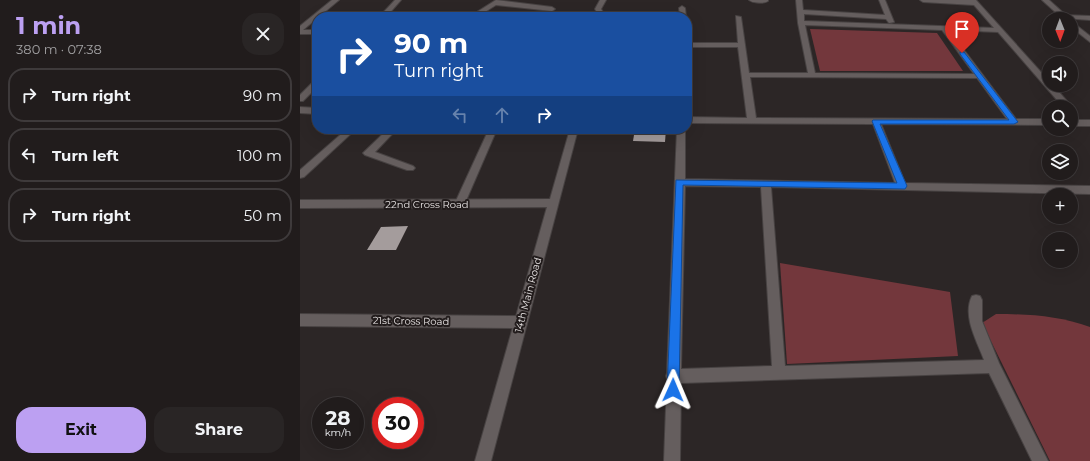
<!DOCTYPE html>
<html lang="en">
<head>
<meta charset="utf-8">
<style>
  :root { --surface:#211c1c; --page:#292525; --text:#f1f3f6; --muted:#a2a1a3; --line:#3e3a3b; --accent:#bca0f2 }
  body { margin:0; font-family:Montserrat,sans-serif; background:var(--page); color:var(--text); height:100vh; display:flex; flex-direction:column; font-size:15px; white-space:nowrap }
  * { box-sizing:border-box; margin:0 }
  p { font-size:13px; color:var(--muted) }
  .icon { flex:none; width:22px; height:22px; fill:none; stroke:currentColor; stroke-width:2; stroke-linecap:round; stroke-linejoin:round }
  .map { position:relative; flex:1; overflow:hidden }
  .sheet { display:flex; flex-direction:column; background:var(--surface); width:300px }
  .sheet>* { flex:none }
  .top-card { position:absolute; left:12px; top:12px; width:380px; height:122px; border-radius:16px; box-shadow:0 4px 16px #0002,0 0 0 1px var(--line); background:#1a4fa0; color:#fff; overflow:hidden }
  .needle { width:26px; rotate:179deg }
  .controls { position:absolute; left:742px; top:12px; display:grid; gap:8px }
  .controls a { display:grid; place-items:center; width:36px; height:36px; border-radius:50%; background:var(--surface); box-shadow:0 4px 16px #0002,0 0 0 1px var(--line); font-size:20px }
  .speed { position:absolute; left:12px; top:397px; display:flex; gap:8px; font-size:20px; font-weight:700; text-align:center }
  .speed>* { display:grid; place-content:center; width:52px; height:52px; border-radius:50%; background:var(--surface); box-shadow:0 4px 16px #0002,0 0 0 1px var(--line); line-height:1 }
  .speed small { font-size:10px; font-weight:400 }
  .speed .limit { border:6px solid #d22; background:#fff; color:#111 }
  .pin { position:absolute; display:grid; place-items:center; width:34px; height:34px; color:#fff; margin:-41px -17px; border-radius:50% 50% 50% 0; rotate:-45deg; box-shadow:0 0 4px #0007 }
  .pin .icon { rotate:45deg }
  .me { position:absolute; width:44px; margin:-22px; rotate:1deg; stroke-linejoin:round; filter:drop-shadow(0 0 3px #0008) }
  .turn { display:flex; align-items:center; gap:14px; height:84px; padding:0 16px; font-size:18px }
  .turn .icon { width:52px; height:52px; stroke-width:2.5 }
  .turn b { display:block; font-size:28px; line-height:34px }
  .lanes { display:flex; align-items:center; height:38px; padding:0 16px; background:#0003; justify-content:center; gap:20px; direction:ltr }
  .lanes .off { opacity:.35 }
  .round { display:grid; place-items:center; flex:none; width:42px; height:42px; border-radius:16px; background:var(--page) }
  .head { display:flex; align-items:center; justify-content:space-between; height:68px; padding:0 16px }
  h1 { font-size:24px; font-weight:700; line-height:30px; color:var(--accent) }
  .cta { display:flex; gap:8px; margin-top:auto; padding:8px 16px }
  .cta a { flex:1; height:46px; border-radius:16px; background:var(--accent); color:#111; font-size:16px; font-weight:700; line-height:46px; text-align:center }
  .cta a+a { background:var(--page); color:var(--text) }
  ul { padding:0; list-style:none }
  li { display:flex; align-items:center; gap:12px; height:54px; margin:0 8px 6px; padding:0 8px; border:2px solid var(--line); border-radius:16px }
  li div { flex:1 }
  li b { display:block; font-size:15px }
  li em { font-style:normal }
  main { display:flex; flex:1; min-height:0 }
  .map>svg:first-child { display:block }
  .green { fill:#73373c }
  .building { fill:#a49c9c }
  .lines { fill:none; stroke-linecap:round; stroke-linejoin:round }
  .minor-casing { stroke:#474242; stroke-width:2 }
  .tertiary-casing { stroke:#474242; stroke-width:2 }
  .minor { fill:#655e5e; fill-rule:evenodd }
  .tertiary { fill:#655e5e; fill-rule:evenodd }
  .route { fill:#1a73e8; stroke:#114b97 }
  .labels { text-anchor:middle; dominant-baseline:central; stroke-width:4; stroke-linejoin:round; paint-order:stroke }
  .street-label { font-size:10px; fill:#e8e4e4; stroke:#221c1c }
</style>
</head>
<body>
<main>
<section class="sheet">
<div class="head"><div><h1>1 min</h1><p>380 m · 07:38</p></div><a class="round"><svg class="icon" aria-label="close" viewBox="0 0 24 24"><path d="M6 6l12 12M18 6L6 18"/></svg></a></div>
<ul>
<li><svg class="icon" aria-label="right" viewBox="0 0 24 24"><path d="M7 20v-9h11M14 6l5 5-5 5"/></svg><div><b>Turn right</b></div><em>90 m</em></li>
<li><svg class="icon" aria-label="left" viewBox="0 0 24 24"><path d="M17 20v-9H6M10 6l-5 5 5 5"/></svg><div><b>Turn left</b></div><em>100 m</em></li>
<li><svg class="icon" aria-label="right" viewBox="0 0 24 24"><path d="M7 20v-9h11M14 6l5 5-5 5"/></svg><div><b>Turn right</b></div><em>50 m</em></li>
</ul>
<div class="cta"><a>Exit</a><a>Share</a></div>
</section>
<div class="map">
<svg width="790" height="461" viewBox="0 0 790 461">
  <rect width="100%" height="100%" fill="#2c2626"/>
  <!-- green -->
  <g class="green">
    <path d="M510,29l127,4 26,38h-143z"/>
    <path d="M480,263l170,29 8,64 -171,8z"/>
    <path d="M696,314c33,0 64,2 94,13v134h-40l-68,-138z"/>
  </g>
  <!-- building -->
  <g class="building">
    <path d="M335,129h31l-1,13 -32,-1z"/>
    <path d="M108,226l-12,24h-29l14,-23z"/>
  </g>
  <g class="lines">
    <defs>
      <g id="minor">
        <path d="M32,0h7l-36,30h14v4h-17v-8z"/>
        <path d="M95,0h6l-15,17h-7z"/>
        <path d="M196,0l56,7 3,2 -3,2 -56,-6 -19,12h-8z"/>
        <path d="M496,0h6l1,10 82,5 -6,-15h6l9,22 -5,1 -3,-4 -82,-5v7l190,7 -20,-23 -51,-3 -3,-2h56l73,81v4h4l19,22 -1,2v-2h-8l-65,-75 -49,-2 67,89h33v6l-168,-1 24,59 185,3v8l-319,-7 14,179 199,-6c-7,-19 -22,-44 -12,-64l4,-1 4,1 2,4v21l17,42 49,98h-16l-43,-88 -308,10 -1,78h-16l3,-82 -1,-3 1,-3 10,-244h8v50l210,4 -22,-59 -186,-1v-6l60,1 -9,-71h-51v-4h51l-2,-27 5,1 8,56h59l-10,-50zM505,25l137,5 32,44 -159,-1zM450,77l227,1 30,41 -251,-1zM385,186l76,1 11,179 -91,3z"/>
        <path d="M382,6l3,2 1,9h-6l-1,-9z"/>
        <path d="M764,15l26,1v4l-28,-2 -1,-1z"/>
        <path d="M14,81h3v6l-14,14h-3v-6z"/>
        <path d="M0,107l17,1v6l-17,-1z"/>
        <rect x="771" y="120" width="19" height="6"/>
        <path d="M47,129h9l-52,48 -4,1v-8z"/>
        <path d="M88,129h9l-22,23 38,14 2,2 -2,2h-6l-42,-15 -2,-2z"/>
        <path d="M189,129h8l-32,74 -1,3h-8l-1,-3z"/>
        <path d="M0,314l221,2 5,2 1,4 -1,4 -5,2 -221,-2z"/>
      </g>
      <g id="tertiary">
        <path d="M300,0h6l-5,9 5,8h-6l-5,-8z"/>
        <path d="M449,0h19v1c-4,3 -15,2 -19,-1z"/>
        <path d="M742,0h7l21,19h-7z"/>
        <path d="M771,21l19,15v6l-19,-15z"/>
        <path d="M270,129h8l-87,332h-16l72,-254 -247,1v-8l250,-1z"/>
      </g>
    </defs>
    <!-- minor casing -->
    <use href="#minor" class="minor-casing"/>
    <!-- tertiary casing -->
    <use href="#tertiary" class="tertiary-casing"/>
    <!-- minor -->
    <use href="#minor" class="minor"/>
    <!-- tertiary -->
    <use href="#tertiary" class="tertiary"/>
  </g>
  <!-- route -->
  <path class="route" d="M660,52h4l54,70 -4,2h-134l27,62 -2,3 -222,-4 -4,205 -2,4 -4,2 -4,-2 -2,-4 9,-210 221,3 -25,-62 1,-1h136l-49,-66z"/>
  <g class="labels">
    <!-- street labels -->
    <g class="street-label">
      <text x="127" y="204">22nd Cross Road</text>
      <text transform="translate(228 295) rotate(-75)">14th Main Road</text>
      <text transform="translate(111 321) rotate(1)">21st Cross Road</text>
    </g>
  </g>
</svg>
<div class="controls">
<a><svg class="needle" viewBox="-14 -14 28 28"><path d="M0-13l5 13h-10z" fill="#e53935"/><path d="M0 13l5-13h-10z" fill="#a2a1a3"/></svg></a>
<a><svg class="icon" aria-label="sound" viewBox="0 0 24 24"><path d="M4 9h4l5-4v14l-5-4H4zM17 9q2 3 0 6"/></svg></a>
<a><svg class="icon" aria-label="search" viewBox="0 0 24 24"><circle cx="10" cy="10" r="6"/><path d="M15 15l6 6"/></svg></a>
<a><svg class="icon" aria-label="layers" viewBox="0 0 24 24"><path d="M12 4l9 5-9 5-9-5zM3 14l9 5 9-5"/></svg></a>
<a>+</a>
<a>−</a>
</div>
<div class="speed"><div>28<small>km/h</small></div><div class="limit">30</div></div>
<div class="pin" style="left:662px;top:53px;background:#d93025"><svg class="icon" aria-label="arrive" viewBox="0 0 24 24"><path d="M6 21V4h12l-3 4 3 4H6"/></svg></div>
<svg class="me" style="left:373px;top:390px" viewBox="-20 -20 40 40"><path d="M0-17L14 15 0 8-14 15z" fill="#1a73e8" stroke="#fff" stroke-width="4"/></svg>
<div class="top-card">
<div class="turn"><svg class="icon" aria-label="right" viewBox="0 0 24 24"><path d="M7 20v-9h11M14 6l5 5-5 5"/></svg><div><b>90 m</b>Turn right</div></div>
<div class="lanes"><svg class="icon off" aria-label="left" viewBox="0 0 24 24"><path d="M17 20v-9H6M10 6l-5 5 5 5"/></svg><svg class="icon off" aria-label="ahead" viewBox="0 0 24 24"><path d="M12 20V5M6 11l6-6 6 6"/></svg><svg class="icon" aria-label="right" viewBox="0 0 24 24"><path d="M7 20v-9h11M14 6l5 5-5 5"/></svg></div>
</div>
</div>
</main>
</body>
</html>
